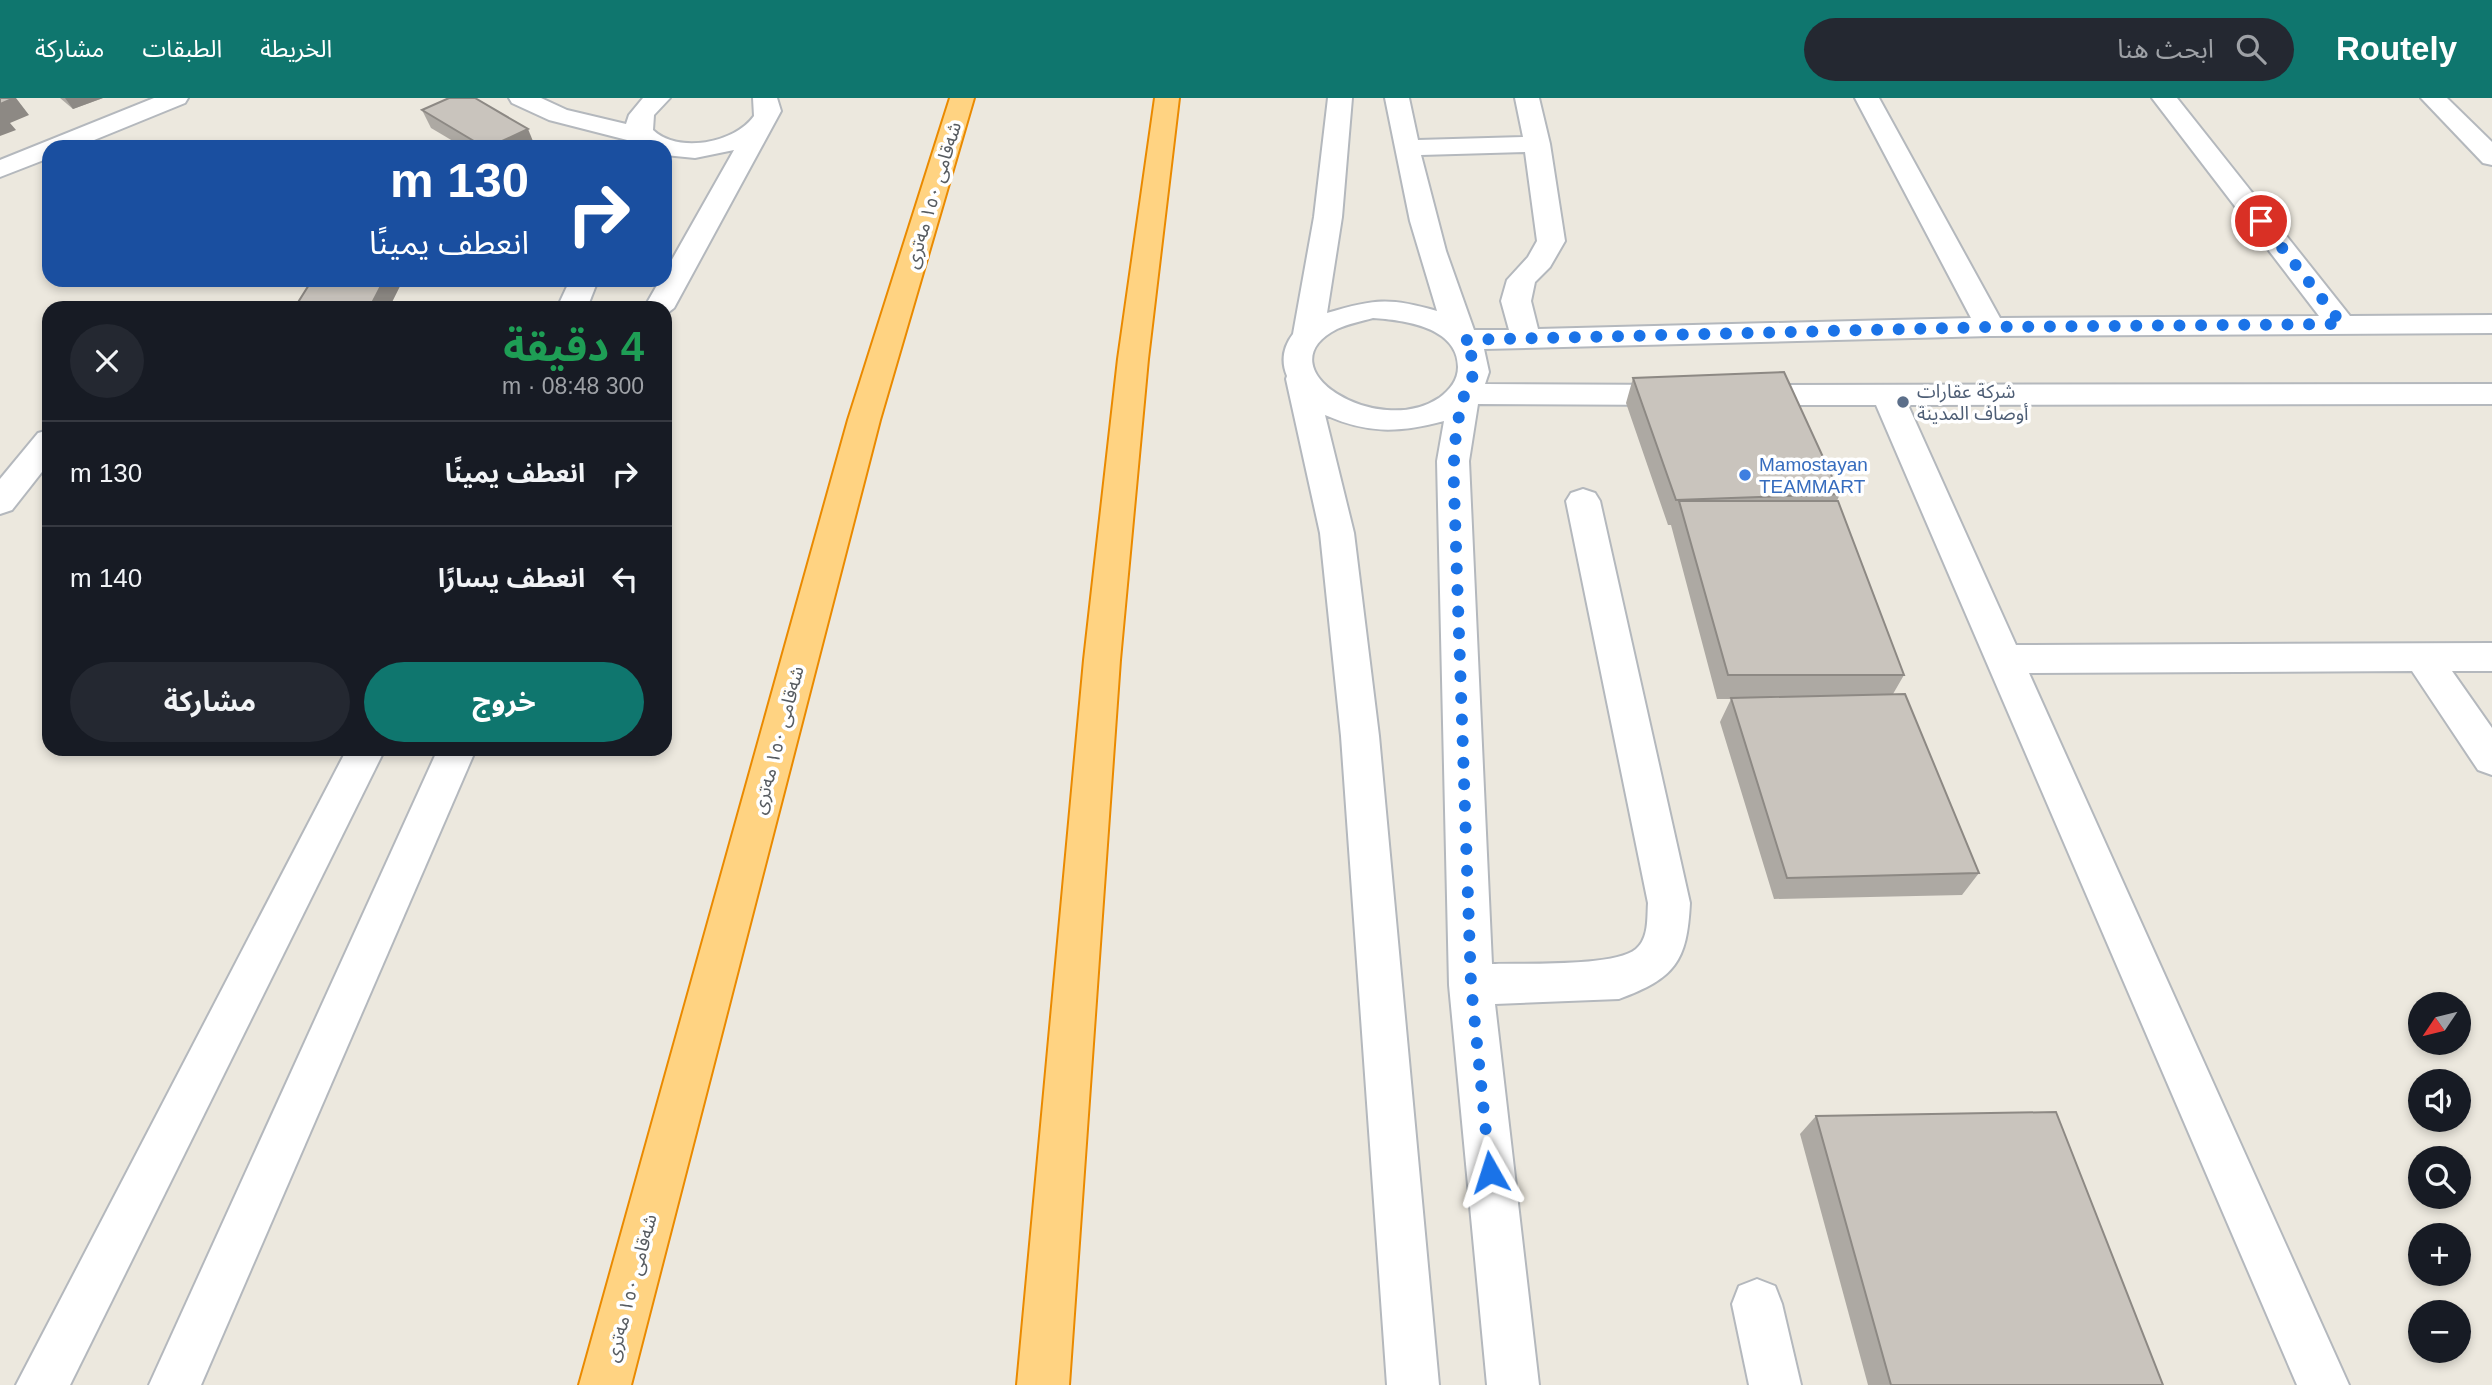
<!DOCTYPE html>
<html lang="ar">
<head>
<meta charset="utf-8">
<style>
  :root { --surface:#171b24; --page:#242831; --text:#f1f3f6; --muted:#9ea1a6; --line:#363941; --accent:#0f766e }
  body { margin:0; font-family:Arial,"Noto Sans Arabic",sans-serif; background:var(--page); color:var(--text); direction:rtl; height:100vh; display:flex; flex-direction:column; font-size:26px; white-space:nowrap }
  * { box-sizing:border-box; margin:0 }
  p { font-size:23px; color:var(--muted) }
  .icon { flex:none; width:38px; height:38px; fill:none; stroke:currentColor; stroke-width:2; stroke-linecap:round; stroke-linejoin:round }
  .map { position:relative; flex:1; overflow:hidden; direction:ltr }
  .details { position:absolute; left:42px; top:203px; width:630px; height:455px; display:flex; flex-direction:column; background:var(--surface); border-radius:21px; box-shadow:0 4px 10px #0003; direction:rtl }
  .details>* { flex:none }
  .guide { position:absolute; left:42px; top:42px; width:630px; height:147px; border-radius:21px; box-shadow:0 4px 10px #0003; direction:rtl; background:#1a4fa0; color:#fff; overflow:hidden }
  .needle { width:46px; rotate:235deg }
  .tools { position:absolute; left:2408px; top:894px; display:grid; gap:14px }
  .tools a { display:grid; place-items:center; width:63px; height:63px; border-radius:50%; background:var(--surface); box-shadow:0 4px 10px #0003; font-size:35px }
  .pin { position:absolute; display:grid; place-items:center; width:60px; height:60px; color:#fff; margin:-30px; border:4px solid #fff; border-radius:50%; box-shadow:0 2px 7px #0007 }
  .me { position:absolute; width:77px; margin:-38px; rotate:354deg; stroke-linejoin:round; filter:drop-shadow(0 0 5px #0008) }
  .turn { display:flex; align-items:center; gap:24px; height:147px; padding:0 28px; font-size:32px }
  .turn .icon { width:91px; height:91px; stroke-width:2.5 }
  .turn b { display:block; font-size:49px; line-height:60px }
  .round { display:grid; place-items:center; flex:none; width:74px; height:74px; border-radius:37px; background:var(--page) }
  .head { display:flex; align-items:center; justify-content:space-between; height:119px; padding:0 28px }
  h1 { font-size:42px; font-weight:700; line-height:52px; color:#1e9e55 }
  .button { display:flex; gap:14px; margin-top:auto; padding:14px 28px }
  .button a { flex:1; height:80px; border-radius:42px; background:var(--accent); color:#fff; font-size:28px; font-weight:700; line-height:80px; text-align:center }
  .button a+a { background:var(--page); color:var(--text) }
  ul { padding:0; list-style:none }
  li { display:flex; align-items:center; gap:21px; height:105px; padding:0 28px; border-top:2px solid var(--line) }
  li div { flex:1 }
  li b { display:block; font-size:26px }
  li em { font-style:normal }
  header { display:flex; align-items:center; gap:42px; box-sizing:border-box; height:98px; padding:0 35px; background:var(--accent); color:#fff }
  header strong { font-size:33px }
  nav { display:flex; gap:38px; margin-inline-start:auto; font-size:24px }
  .search { width:490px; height:63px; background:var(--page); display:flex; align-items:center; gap:18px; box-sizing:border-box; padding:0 24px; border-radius:38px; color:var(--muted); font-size:26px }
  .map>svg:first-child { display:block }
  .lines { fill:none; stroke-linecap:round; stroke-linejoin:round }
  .minor-casing { stroke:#b4b8bd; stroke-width:4 }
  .highway-casing { stroke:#ea8a00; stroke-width:4 }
  .minor { fill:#fff; fill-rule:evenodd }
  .highway { fill:#ffd382; fill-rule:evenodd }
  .wall { fill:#ada9a3 }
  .shaded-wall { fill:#8d8984 }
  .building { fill:#c9c4bd; stroke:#8d8984; stroke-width:2 }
  .route { stroke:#1a73e8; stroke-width:12; stroke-dasharray:0 21.6 }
  .service-dot { fill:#5c6f8a; stroke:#fff; stroke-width:2.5 }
  .shop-dot { fill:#3f7fe0; stroke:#fff; stroke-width:2.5 }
  .labels { text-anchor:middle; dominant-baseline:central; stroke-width:7; stroke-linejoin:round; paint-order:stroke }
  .street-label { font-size:19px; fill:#575c61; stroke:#fff }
  .service-label { font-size:19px; fill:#4e5e75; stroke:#fff; text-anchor:start }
  .shop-label { font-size:19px; fill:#366cbe; stroke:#fff; text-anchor:start }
</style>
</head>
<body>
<header>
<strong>Routely</strong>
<div class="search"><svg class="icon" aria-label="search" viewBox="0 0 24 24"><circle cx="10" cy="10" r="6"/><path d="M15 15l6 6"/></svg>ابحث هنا</div>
<nav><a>الخريطة</a><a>الطبقات</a><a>مشاركة</a></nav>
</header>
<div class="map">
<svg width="2492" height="1287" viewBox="0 0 2492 1287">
  <rect width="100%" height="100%" fill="#ece8de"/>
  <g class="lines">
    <defs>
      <g id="minor">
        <path d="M154,0h34l-3,5 -108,44h-28v11l-49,19v-17z"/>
        <path d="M509,0h32l26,12 59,14 3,-9 14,-17h27l-16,17 -1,15c25,24 82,13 101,-14l-1,-18h24l4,13 -107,197 -9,7v-7h-21l16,-28h5v-8l69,-122 -39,8 -30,-3v-8h-24l-6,-5 -86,-22 -37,-17z"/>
        <path d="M1328,0h24l-10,119 -15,96c47,-14 62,-16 110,-2l-27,-90 -25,-123h24l9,42 105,-3 -8,-39h24l11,46 15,97 -15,26 -15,15 -4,19 7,28 433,-11 -116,-220h24l121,220 319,-2 -167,-218h25l173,218 142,-1v18l-502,3 -506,13 5,23 -4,12 196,1 11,3 5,7 -5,7 -11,3 -203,-1 -9,57 23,503c32,-1 122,3 144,-15 13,-11 11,-31 12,-46l-82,-402 5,-8 12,-4 12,4 5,8 90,402c-3,59 -15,75 -71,96l-124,5 44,381h-52l-38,-400 -12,-524 7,-40c-46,12 -75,13 -119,-6l29,118 25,203 60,649h-52l-46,-649 -21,-203 -34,-154 1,-3c-6,-14 -4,-29 6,-42l21,-117zM1525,54l12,89 -9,16 -21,23 -6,21 8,29h-35l-28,-79 -25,-96zM1373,220c31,2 85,9 85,49 0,13 -8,23 -19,31 -61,41 -178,-30 -102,-69 11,-5 25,-8 36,-11z"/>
        <path d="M2421,0h26l45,44v23l-9,-2z"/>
        <path d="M570,182h28l-11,28h-30z"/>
        <path d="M2492,286v20l-584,1 108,240 476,-2v28h-40l40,57v47l-14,-5 -66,-99 -383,2 320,712h-52l-421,-980h-134l-11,-3 -5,-7 5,-7 11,-3z"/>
        <path d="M49,332v33l-37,47 -12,4v-35l38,-46z"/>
        <path d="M347,651h38l-315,636h-54z"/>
        <path d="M438,651h38l-275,636h-52z"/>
        <path d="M1757,1181l18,7 7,18 19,81h-52l-17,-81 7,-18z"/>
      </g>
      <g id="highway">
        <path d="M950,0h24l-94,322 -249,965h-52l269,-965z"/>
        <path d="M1155,0h24l-31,261 -28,301 -51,725h-52l67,-725 34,-301z"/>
      </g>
    </defs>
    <!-- minor casing -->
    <use href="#minor" class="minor-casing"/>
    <!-- highway casing -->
    <use href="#highway" class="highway-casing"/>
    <!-- minor -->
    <use href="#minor" class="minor"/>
    <!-- highway -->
    <use href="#highway" class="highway"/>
  </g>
  <!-- wall -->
  <g class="wall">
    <path d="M60,0h43l-30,11z"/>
    <path d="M422,12l113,36 -72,1 -32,-19z"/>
    <path d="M403,182l-14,28h-90l-2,-4z"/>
    <path d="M1633,280l207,116 -3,7 67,174 -11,19 86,179 -17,22 -188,4 -54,-177 11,-23h-14l-46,-174h-3l-42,-122z"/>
    <path d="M1816,1018l347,269h-295l-68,-251z"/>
  </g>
  <!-- shaded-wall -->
  <g class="shaded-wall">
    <path d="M14,0h2l13,17 -19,8 6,7 -16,6v-32z"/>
    <path d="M65,0h38l-30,11z"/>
    <path d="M528,31l7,17 -1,1h-45z"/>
    <path d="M384,182h19l-14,28h-16l-2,-3z"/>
  </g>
  <!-- building -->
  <g class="building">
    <path d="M0,0h14l-14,6z"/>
    <path d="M449,0h26l53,31 -39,18h-5l-62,-37z"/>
    <path d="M312,182h72l-13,25 -45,1 2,-4 -31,2z"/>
    <path d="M1784,274l56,122 -164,6 -43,-122z"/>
    <path d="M1679,403h159l66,174h-176z"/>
    <path d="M1905,596l74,179 -192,5 -56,-180z"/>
    <path d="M2056,1014l107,273h-272l-75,-269z"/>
  </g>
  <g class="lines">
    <!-- route -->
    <path class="route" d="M1490,1074l-19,-187 -17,-497c-1,-29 1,-63 10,-92 3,-12 11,-18 10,-31 -2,-10 -6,-17 -11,-25l527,-13 352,-3 -81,-103"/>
  </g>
  <!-- markers -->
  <circle class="service-dot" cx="1903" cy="304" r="7"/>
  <circle class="shop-dot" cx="1745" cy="377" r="7"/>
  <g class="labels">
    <!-- street labels -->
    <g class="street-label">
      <text transform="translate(933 97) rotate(-73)">شەقامی ١٥٠ مەتری</text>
      <text transform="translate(778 642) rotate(-75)">شەقامی ١٥٠ مەتری</text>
      <text transform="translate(631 1190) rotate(-75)">شەقامی ١٥٠ مەتری</text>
    </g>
    <!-- service labels -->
    <g class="service-label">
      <text x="1917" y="293">شركة عقارات<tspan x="1917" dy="22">أوصاف المدينة</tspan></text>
    </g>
    <!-- shop labels -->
    <g class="shop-label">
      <text x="1759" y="366">Mamostayan<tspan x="1759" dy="22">TEAMMART</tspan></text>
    </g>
  </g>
</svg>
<div class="tools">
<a><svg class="needle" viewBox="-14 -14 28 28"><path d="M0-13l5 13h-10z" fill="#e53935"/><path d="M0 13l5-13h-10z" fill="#9ea1a6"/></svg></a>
<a><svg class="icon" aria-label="sound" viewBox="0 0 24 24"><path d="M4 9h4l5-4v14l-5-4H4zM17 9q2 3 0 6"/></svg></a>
<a><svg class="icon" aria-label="search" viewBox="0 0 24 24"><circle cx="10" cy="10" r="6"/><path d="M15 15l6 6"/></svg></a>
<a>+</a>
<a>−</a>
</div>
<div class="pin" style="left:2261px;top:123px;background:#d93025"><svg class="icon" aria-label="arrive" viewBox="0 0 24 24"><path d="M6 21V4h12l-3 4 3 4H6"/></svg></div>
<svg class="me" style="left:1490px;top:1074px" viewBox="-20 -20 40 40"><path d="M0-17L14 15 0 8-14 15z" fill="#1a73e8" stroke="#fff" stroke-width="4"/></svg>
<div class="guide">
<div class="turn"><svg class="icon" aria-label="right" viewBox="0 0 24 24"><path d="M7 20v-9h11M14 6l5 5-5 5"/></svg><div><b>130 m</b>انعطف يمينًا</div></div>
</div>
<section class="details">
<div class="head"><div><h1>4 دقيقة</h1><p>300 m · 08:48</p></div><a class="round"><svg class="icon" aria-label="close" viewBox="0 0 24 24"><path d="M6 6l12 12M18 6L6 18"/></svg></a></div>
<ul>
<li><svg class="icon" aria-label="right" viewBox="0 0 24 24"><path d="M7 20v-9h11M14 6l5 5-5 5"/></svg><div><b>انعطف يمينًا</b></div><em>130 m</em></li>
<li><svg class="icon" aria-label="left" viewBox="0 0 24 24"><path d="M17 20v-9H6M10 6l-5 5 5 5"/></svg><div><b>انعطف يسارًا</b></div><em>140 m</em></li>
</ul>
<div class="button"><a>خروج</a><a>مشاركة</a></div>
</section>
</div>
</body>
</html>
